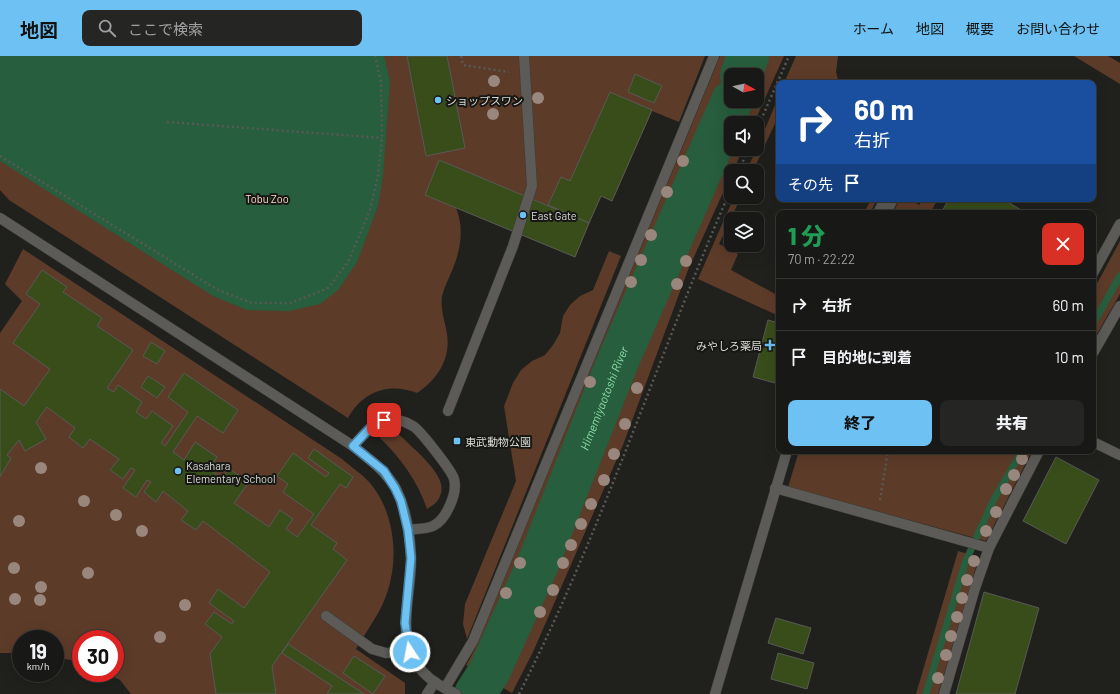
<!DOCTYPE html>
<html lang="ja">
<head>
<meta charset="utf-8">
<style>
  :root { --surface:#181816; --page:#252523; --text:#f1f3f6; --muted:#9fa0a1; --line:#363735; --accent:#6dc2f3 }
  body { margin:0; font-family:Barlow,"Noto Sans JP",sans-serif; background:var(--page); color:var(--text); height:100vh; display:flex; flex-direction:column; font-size:15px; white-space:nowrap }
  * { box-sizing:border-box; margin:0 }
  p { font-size:13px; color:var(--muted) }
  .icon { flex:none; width:22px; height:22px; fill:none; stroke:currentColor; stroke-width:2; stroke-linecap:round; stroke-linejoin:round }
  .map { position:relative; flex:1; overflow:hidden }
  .panel { position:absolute; left:776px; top:154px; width:320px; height:244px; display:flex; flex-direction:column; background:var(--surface); border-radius:8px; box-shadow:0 4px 16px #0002,0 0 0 1px var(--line) }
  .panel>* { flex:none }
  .banner { position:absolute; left:776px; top:24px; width:320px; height:122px; border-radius:8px; box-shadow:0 4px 16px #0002,0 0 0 1px var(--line); background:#1a4fa0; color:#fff; overflow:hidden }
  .needle { width:26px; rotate:98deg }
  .controls { position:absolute; left:724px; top:12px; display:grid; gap:8px }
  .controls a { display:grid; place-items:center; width:40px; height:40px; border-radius:8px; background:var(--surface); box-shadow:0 4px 16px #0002,0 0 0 1px var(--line); font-size:20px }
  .speed { position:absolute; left:12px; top:574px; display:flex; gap:8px; font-size:20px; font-weight:700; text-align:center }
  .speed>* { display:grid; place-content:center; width:52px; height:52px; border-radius:50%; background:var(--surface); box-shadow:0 4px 16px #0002,0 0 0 1px var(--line); line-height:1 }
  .speed small { font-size:10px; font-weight:400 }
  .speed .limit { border:6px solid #d22; background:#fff; color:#111 }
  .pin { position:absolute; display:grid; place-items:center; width:34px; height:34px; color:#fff; margin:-17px; border-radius:8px; box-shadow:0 2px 6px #0006 }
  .me { position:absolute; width:44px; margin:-22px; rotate:349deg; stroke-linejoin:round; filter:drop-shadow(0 0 3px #0008) }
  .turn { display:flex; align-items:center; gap:14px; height:84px; padding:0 12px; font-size:18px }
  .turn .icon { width:52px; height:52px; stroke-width:2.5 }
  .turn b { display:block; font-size:28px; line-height:34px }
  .then { display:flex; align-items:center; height:38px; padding:0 12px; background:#0003; gap:8px; font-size:15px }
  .round { display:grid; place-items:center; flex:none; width:42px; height:42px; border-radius:8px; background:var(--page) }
  .head { display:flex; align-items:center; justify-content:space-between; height:68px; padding:0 12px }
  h1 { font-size:24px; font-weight:800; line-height:30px; color:#1e9e55 }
  .cta { display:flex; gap:8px; margin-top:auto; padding:8px 12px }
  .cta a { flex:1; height:46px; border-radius:8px; background:var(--accent); color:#111; font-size:16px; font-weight:800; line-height:46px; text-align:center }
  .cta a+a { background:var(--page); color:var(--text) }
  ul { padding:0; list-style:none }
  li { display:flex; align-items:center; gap:12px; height:52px; padding:0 12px; border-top:1px solid var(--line) }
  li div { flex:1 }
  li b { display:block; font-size:15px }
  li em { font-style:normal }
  header { display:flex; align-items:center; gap:24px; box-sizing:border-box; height:56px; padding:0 20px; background:var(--accent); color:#111 }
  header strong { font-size:19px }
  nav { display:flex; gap:22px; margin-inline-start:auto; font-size:14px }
  .search { width:280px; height:36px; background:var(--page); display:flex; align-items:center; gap:10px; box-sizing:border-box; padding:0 14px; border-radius:8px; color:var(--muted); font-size:15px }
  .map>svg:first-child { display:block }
  .green { fill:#5d3b29 }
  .water { fill:#275e3d }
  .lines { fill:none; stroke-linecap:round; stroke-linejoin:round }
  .stream { stroke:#275e3d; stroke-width:7 }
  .river { stroke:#275e3d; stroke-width:42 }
  .building { fill:#394d1a; stroke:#585a56 }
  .lane-casing { stroke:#3c3c39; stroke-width:11 }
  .street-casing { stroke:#3c3c39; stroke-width:11 }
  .secondary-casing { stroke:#3c3c39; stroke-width:11 }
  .path { stroke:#595956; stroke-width:2.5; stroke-dasharray:2 3; stroke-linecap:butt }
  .lane { stroke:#5c5b57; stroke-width:10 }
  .street { stroke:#5c5b57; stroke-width:10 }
  .secondary { stroke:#5c5b57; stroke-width:10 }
  .tree { fill:#99867c }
  .route-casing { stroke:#477e9e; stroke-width:10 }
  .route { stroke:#6dc2f3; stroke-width:7 }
  .poi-dot { fill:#6dc2f3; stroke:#171714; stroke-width:1.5 }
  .labels { text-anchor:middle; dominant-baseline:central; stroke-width:4; stroke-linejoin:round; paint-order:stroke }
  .poi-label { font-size:11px; fill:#dadad8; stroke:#171714; text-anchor:start }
  .park-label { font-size:11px; fill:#fcdac9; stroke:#171714 }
  .water-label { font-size:12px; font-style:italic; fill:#8bdca7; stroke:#171714 }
</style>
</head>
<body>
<header>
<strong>地図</strong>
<div class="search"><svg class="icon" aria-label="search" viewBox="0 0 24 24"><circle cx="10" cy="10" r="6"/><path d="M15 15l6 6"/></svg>ここで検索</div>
<nav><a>ホーム</a><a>地図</a><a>概要</a><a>お問い合わせ</a></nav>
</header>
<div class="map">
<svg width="1120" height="638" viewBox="0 0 1120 638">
  <rect width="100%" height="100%" fill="#20201d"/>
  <!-- green -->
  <g class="green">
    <path d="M0,0h705l-26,66 -27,-11 -40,90 -11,-5 -26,61 -119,-49c9,21 4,45 -5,65 -3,7 -7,15 -9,23 -2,14 3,24 5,38 4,25 -10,46 -30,59 -28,-11 -54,-2 -69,25l-339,-218 -9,-10z"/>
    <path d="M720,0h16l-10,27 -45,94 -61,153 -51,124 -43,115 -48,103 -12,-7 9,-16z"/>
    <path d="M762,0h22l-30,67h-18l8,-22h13v-26h-3z"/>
    <path d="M796,0h42l-2,16 3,11h-55z"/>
    <path d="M1074,0h34l12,7v21z"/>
    <path d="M779,39v20l-26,56h-7l11,-22z"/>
    <path d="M731,79v14h12l-10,22h-2v4l-43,95 -65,175 -90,207 -21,41 -14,-8 24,-47z"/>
    <path d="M734,141h7l-22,47 19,10 -7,16 48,26v20l-81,-37z"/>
    <path d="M871,143h6l-7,14h-6z"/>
    <path d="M906,143h4l9,6 4,-6h15l-8,14h-37l5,-11z"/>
    <path d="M1120,185v53l-27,47v-50z"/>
    <path d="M23,193l319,210c9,8 20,15 28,24 24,28 29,73 18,107 -6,21 -21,40 -32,59l49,34v11h-274l-11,-14 -15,-7h10v-34h-34v23l-26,-5v-18h-34v14h-21v-320l22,-32 -17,-17z"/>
    <path d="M609,195l12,5 -154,383 -4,-15 2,-20 51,-123 -12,-75 9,-23 8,-13 11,-9 13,-6 8,-10 7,-12 3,-17 7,-11 10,-9 13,-6z"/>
    <path d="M388,375l7,1 7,5c12,13 48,40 38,59 -2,6 -8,10 -13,13 -9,-27 -26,-51 -47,-71l3,-4z"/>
    <path d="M799,395h233l-46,90 -198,-54z"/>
    <path d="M958,495l21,6 -41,137h-22z"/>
  </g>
  <!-- water -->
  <path class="water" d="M0,0h384l6,25 -7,95 -5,30 -21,56 -19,28 -18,14 -31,7 -42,-1 -34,-14 -213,-135z"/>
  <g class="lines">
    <!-- stream -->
    <g class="stream">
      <path d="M1093,268l27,-48"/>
      <path d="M926,638l39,-131 28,-62 29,-50"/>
    </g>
    <!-- river -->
    <g class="river">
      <path d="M741,19l7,-19"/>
      <path id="s1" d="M475,638l14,-22 48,-106 81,-205 114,-260"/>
    </g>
  </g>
  <!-- building -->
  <g class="building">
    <path d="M407,0h40l18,92 -39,8z"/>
    <path d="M635,18l27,12 -8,17 -26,-11z"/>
    <path d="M610,36l42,18 -40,91 -11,-5 -12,27 -41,-18 13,-28 9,4z"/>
    <path d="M439,104l150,63 -14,34 -150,-62z"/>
    <path d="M949,143h54l23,14h-85z"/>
    <path d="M42,214l25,17 -4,5 39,26 -5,8 36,24 -26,38 7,4 4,-7 24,17 -6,10 10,7 6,-8 21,15 -12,17 4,3 23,-34 -20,-15 16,-24 54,37 -15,23 -26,-17 -24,36 11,8 11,-18 22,15 -8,12 13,9 7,-9 20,13 -15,21 35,24 11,-17 13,9 -7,10 11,8 17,-23 -31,-22 5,-8 -11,-8 16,-23 33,24 3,-4 -21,-15 6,-9 39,28 -7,11 -6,-4 -29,41 26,18 -4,6 14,11 -75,106 4,28h-60l-6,-40 12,-17 -17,-13 9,-12 18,12 2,-3 -25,-18 9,-14 26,19 26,-36 -67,-51 -7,9 -15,-10 7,-9 -25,-20 -7,11 -12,-10 7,-10 -4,-2 -11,17 -13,-9 12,-18 -4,-2 -8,11 -13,-9 9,-11 -29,-20 -7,9 -14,-11 6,-9 -28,-21 -11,15 10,17 -21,12 -6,-11 -12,15 4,3 -11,19v-88l24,17 26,-37 -37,-26 27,-39 -14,-10z"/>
    <path d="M768,264l11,3v43l-4,17 -22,-6z"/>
    <path d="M151,286l14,9 -8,13 -14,-8z"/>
    <path d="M148,320l17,11 -8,11 -16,-11z"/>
    <path d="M1056,401l43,23 -33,64 -43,-23z"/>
    <path d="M984,536l55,16 -24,86h-59z"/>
    <path d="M776,562l35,10 -8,26 -35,-11z"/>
    <path d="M288,588l76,50h-37l5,-8 -50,-33z"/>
    <path d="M778,597l36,10 -7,26 -36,-10z"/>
    <path d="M354,600l31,20 -12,18 -30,-21z"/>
  </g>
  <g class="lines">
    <defs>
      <g id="lane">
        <path d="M878,157l7,-14"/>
        <path d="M886,157l7,-14"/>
        <path d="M1093,217l27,-49"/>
        <path d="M1093,297l27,-47"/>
        <path d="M353,390c9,-9 18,-22 30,-26 8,-3 22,1 30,6 7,4 39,45 41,53 4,14 -8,41 -21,47 -7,3 -17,3 -25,4"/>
        <path d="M775,432l214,60"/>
        <path d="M326,560l46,33 14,4 24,-1"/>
        <path d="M445,632l28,-47 241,-585"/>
        <path d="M944,638l31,-106 14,-40 50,-97"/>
      </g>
      <g id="street">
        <path d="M0,162l353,228c16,13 33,25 43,43 10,20 14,45 15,68 1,39 -18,82 12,115 9,10 21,16 33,22"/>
        <path d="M448,355l65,-165 19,-60 -8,-130"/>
        <path d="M427,638l8,-12"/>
        <path d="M715,638l72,-243"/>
      </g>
      <path id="secondary" d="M1093,386l27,13"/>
    </defs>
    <!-- lane casing -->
    <use href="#lane" class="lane-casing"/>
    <!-- street casing -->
    <use href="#street" class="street-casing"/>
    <!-- secondary casing -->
    <use href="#secondary" class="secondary-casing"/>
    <!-- path -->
    <g class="path">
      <path d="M461,0l2,9 46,7"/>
      <path d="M167,66l215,16"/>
      <path d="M757,73l32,-73"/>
      <path d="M0,100l218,134 34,13h39l37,-15 20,-26 22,-52 8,-35 4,-37 -1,-56 -6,-26"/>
      <path d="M739,115l9,-22"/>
      <path d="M880,444l8,-49"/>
      <path d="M519,638c83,-163 139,-338 212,-505"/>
    </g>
    <!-- lane -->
    <use href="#lane" class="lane"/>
    <!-- street -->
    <use href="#street" class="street"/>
    <!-- secondary -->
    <use href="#secondary" class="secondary"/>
  </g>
  <!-- trees -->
  <g class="tree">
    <circle cx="494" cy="25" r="6"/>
    <circle cx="538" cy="42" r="6"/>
    <circle cx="493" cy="58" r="6"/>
    <circle cx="683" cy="105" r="6"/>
    <circle cx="667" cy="136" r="6"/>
    <circle cx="651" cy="179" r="6"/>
    <circle cx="641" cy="204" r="6"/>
    <circle cx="686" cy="205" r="6"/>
    <circle cx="631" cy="226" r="6"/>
    <circle cx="677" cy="228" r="6"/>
    <circle cx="590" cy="326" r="6"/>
    <circle cx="637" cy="332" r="6"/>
    <circle cx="625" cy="368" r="6"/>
    <circle cx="614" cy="398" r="6"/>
    <circle cx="1022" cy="403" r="6"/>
    <circle cx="41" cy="412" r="6"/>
    <circle cx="1014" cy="419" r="6"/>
    <circle cx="604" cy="424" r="6"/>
    <circle cx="1006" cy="433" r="6"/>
    <circle cx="84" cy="445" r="6"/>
    <circle cx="591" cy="448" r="6"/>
    <circle cx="996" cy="456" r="6"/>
    <circle cx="116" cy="459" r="6"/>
    <circle cx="19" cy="465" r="6"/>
    <circle cx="581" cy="468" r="6"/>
    <circle cx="142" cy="475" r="6"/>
    <circle cx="986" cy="475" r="6"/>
    <circle cx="571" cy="489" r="6"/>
    <circle cx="974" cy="505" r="6"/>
    <circle cx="520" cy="507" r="6"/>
    <circle cx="563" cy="507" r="6"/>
    <circle cx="14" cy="512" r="6"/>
    <circle cx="88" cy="517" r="6"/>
    <circle cx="967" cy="524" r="6"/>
    <circle cx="41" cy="531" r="6"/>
    <circle cx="553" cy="534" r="6"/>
    <circle cx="506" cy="537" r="6"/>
    <circle cx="962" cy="542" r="6"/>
    <circle cx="15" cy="543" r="6"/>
    <circle cx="40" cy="544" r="6"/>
    <circle cx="185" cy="549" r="6"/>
    <circle cx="540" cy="556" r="6"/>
    <circle cx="957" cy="561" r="6"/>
    <circle cx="951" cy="580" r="6"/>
    <circle cx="160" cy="581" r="6"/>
    <circle cx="946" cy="599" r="6"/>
    <circle cx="938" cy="622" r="6"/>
  </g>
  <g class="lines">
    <defs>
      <path id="route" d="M384,364l-14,8 -17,18 31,25 11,17 6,13 7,29 3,28 -6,65 5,29"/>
    </defs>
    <!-- route casing -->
    <use href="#route" class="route-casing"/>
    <!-- route -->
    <use href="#route" class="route"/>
  </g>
  <!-- markers -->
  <g class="poi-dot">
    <circle cx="438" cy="44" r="4"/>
    <circle cx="523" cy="159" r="4"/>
    <path d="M768 283h4v4h4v4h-4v4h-4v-4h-4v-4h4z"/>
    <rect x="453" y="381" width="8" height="8" rx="2"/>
    <circle cx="178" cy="415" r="4"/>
  </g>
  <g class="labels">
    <!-- poi labels -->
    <g class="poi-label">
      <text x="446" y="44">ショップスワン</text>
      <text x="531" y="159">East Gate</text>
      <text x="762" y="289" text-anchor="end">みやしろ薬局</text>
      <text x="465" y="385">東武動物公園</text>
      <text x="186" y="409">Kasahara<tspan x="186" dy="13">Elementary School</tspan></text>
    </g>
    <!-- park labels -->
    <g class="park-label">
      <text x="267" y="142">Tobu Zoo</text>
    </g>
    <!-- water labels -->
    <g class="water-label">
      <text stroke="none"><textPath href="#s1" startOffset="323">Himemiyaotoshi River</textPath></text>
    </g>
  </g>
</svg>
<div class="controls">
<a><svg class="needle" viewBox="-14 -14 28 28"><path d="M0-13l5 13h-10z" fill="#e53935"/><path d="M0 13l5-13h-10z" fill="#9fa0a1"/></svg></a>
<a><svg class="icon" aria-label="sound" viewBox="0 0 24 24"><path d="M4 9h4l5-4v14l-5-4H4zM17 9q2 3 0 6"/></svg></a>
<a><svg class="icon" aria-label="search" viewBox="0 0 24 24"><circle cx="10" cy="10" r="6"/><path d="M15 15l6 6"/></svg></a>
<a><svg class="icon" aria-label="layers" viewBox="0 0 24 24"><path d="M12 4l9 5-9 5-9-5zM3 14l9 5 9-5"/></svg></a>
</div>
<div class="speed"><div>19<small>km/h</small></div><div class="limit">30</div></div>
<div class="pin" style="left:384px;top:364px;background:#d93025"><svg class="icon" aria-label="arrive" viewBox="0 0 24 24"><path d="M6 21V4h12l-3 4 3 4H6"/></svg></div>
<svg class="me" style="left:410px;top:596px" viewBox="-20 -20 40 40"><circle r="17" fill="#6dc2f3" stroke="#fff" stroke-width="3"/><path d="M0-11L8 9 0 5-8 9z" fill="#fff"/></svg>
<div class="banner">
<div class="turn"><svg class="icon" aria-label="right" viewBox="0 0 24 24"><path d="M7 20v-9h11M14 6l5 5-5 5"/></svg><div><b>60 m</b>右折</div></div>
<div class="then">その先<svg class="icon" aria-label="arrive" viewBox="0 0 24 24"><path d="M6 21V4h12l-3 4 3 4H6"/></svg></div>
</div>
<section class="panel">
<div class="head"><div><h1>1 分</h1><p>70 m · 22:22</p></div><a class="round" style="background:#d93025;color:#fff"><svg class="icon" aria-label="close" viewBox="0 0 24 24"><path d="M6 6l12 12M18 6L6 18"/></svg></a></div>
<ul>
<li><svg class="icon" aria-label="right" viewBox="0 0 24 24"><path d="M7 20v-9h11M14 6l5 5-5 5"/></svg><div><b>右折</b></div><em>60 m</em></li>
<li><svg class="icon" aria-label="arrive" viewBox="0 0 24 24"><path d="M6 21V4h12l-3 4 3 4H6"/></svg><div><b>目的地に到着</b></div><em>10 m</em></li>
</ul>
<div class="cta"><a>終了</a><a>共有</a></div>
</section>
</div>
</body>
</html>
